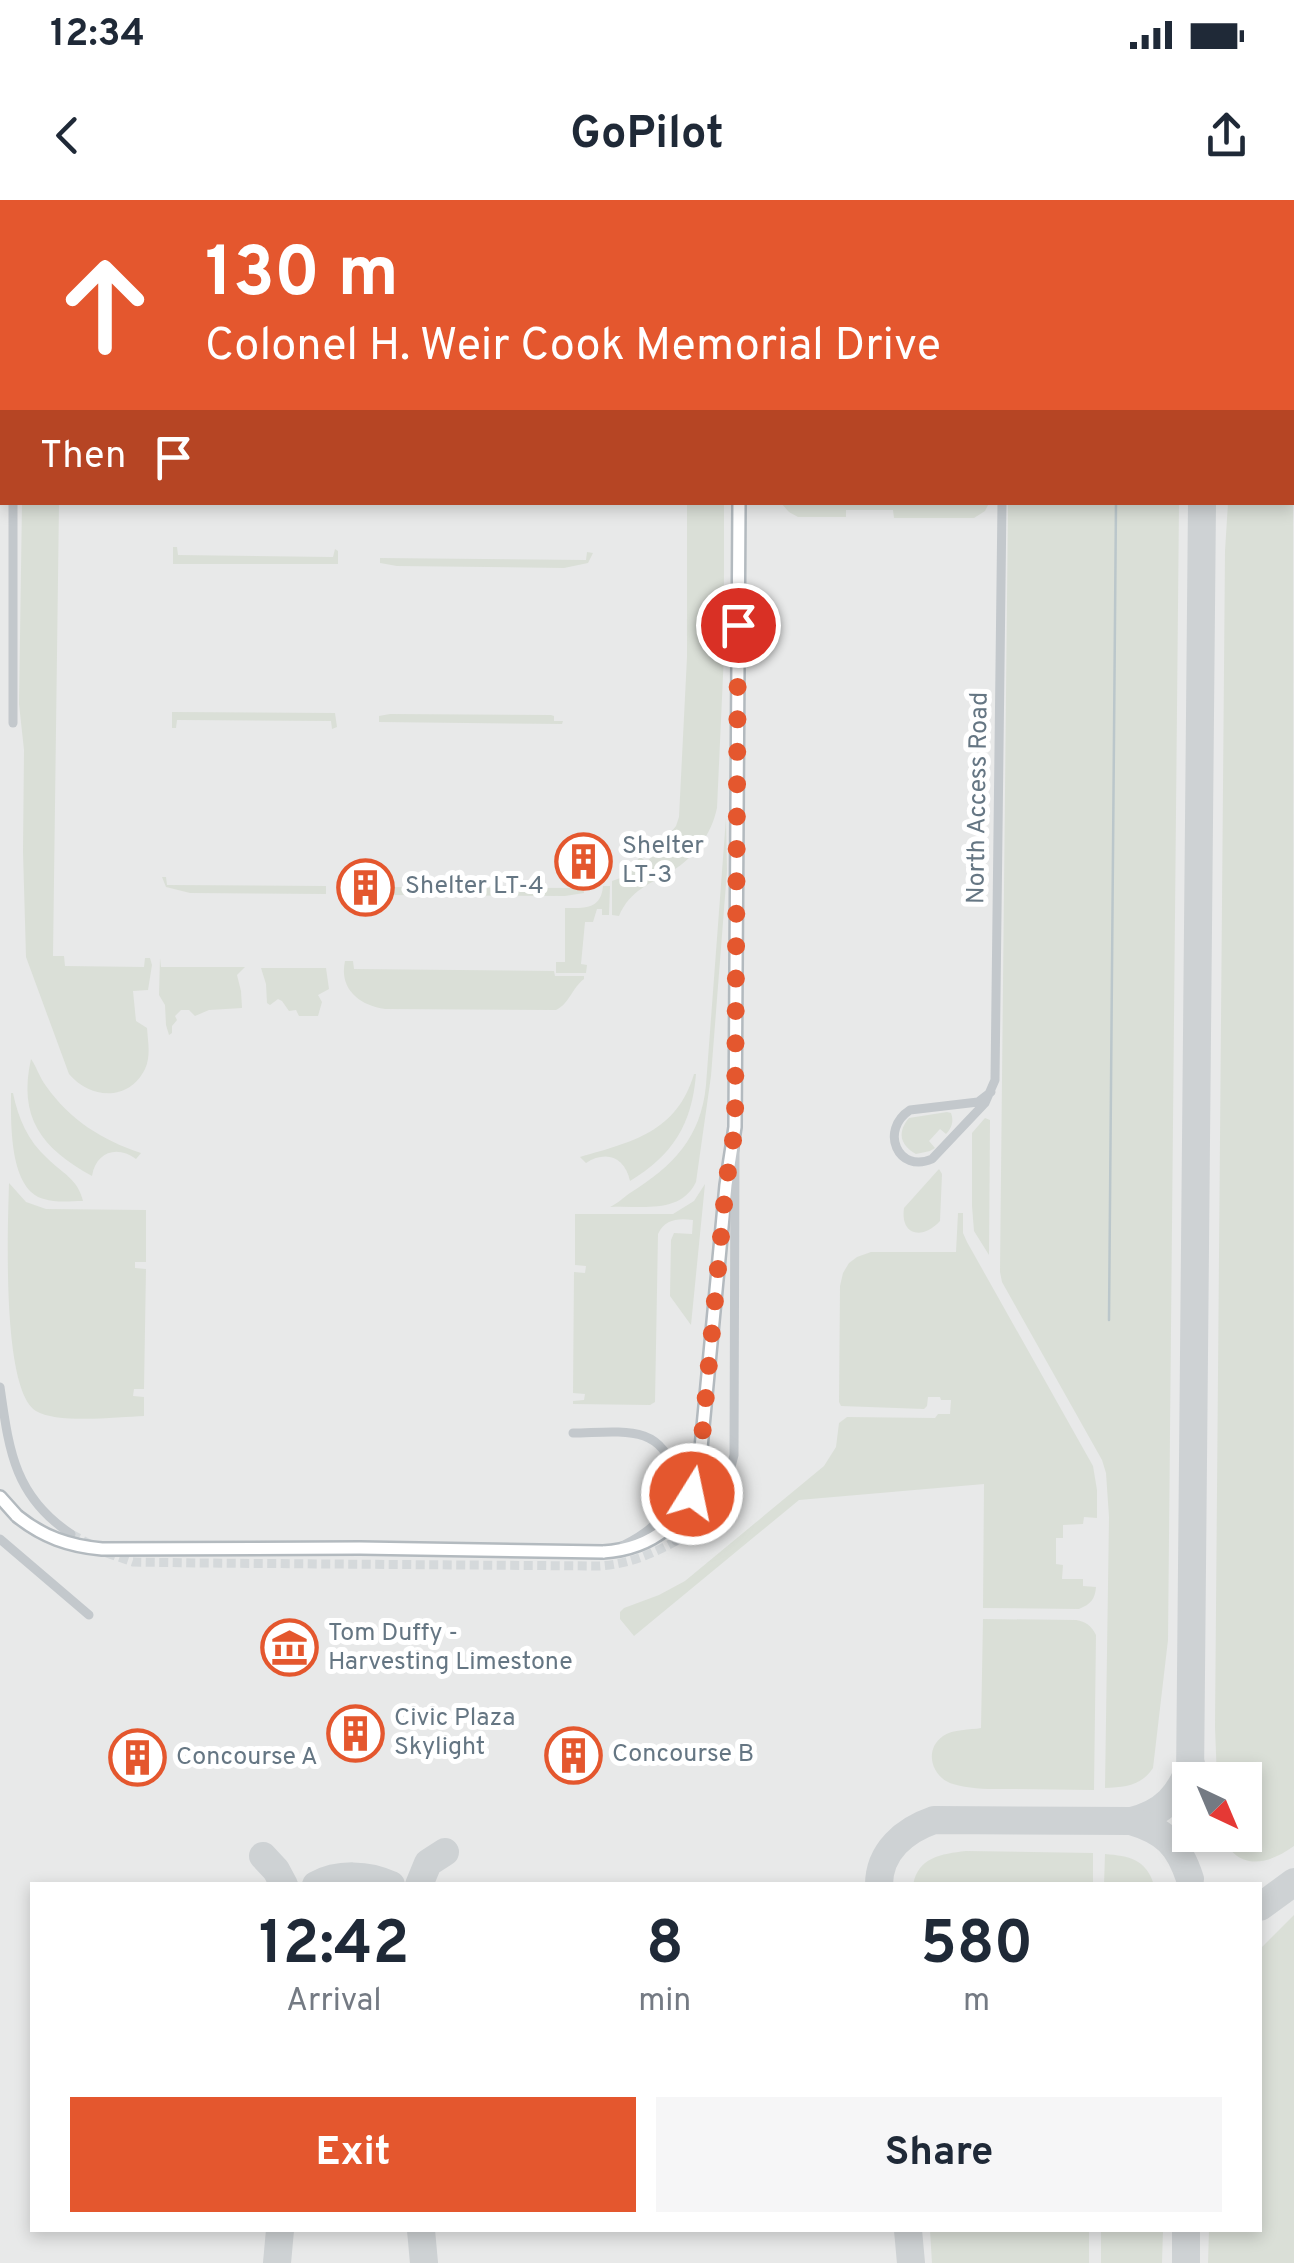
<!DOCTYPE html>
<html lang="en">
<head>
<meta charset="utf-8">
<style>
  :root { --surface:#fff; --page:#f6f6f7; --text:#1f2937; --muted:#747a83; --accent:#e4572e }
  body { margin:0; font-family:Overpass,sans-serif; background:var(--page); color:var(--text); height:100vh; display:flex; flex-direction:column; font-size:38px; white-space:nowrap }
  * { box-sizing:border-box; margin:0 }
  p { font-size:32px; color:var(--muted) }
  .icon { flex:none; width:55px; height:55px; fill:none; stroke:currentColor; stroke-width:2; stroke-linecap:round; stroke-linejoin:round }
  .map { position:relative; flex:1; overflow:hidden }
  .details { position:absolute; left:30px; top:1682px; width:1232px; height:350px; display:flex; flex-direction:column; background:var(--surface); border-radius:0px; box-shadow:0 5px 15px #0003 }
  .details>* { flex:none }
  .top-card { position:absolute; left:0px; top:0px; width:1295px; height:305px; box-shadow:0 5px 15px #0003; background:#e4572e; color:#fff; overflow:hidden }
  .needle { width:65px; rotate:136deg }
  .tools { position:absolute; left:1172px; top:1562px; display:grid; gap:20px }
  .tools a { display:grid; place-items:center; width:90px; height:90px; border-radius:0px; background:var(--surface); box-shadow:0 5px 15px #0003; font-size:50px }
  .pin { position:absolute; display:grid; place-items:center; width:85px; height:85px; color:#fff; margin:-42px; border:5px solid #fff; border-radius:50%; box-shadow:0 2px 10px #0007 }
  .me { position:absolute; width:110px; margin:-55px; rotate:10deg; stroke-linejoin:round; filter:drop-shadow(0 0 8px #0008) }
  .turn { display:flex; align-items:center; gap:35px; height:210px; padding:0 40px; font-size:45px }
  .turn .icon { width:130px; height:130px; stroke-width:2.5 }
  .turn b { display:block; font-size:70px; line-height:85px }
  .then { display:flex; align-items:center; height:95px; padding:0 40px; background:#0003; gap:20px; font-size:38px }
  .eta { display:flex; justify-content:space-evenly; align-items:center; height:170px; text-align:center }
  .eta b { font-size:60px; font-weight:700; line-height:70px }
  .button { display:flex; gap:20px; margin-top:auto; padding:20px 40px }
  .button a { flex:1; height:115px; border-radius:0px; background:var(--accent); color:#fff; font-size:40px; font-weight:700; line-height:115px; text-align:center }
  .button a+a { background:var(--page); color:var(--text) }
  .status { display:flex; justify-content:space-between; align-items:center; height:70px; padding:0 50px; background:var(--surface); direction:ltr }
  .status svg { height:28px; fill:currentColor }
  header { display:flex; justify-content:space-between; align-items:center; height:130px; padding:0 40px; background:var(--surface); font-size:45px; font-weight:700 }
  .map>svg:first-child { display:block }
  .built { fill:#e8e9e9; fill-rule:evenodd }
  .green { fill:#dadfd7 }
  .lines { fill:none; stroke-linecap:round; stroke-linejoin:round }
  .stream { stroke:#bbc7cb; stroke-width:2.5 }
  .taxiway { stroke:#ced2d4; stroke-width:28 }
  .street-tunnel { stroke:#d5d9db; stroke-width:9; stroke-dasharray:9 4.5; stroke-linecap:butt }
  .secondary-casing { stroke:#b3babf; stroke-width:16 }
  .street { stroke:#c3c8cc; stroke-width:9 }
  .secondary { stroke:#fff; stroke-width:11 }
  .secondary-bridge-casing { stroke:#b3babf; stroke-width:16; stroke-linecap:butt }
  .secondary-bridge { stroke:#fff; stroke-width:11 }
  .route { stroke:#e4572e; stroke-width:18; stroke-dasharray:0 32.4 }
  .labels { text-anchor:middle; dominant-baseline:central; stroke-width:10; stroke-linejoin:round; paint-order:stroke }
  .street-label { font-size:25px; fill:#657683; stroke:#fff }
  .poi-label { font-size:25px; fill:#657683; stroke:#fff; text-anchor:start }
</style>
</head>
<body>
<div class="status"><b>12:34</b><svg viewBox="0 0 49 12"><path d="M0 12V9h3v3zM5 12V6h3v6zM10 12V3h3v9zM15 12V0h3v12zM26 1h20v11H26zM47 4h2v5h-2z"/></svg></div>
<header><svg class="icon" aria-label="back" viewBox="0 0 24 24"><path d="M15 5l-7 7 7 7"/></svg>GoPilot<svg class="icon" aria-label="share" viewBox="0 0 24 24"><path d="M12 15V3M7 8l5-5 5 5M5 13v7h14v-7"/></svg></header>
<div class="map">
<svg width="1294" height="2063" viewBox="0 0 1294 2063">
  <rect width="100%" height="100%" fill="#fafaf8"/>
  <!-- built -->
  <path class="built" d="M0,0h1294v2063h-1294zM2,2h1290v300h-1290zM1190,1580h55v55h-55zM32,1685h1228v345h-1228z"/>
  <!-- green -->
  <g class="green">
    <path d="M1293,224l1,1422c-28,20 -56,25 -73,-11h24v-55h-28l-2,-53 10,-1176 3,-48 64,-1z"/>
    <path d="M22,303h37l-6,453h11l1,10 79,1 1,-9h5l2,7 -4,25 -15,1 3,30 11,7c1,14 4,28 -2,41 -16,33 -55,30 -76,5l-43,-117 -3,-105 1,-102 -5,-46z"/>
    <path d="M687,303h37v138l-5,1v11l5,1 -7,154c-6,27 -22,49 -45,63 -22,13 -42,19 -53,45l-7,-1v-34l11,-4 17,-20 7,5 29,-36 3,-9 8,-160z"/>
    <path d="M781,303h208l-4,8 -11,7h-80l-1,-8h-47v7h-48l-9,-5z"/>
    <path d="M1008,303h171l-11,1137 -15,128c-12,18 -28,19 -48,20l4,-271 -3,-44 -4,-13 -100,-178 -2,-10z"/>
    <path d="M173,347h4l1,8 153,2h2l2,-8 3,2v13h-165z"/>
    <path d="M587,352l6,1 -5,10 -24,5 -167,-2 -17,-3v-5l206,2z"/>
    <path d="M172,512l163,1 2,14 -5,2 -1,-8 -154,-1 -1,8h-4z"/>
    <path d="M390,514l161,1 3,1v5h9l-1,3 -183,-2v-6z"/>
    <path d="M726,618l1,53 -16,205 -15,106c-16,33 -55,23 -86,25 8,-4 13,-9 20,-14 43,-27 71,-55 76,-108z"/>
    <path d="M162,677h4l1,8 159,1v8l-136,-1 -24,-6z"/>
    <path d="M603,686h7l-1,29h-7v-6h-5l-4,13h-8l-4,42 6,1 -1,8h-30v-11h9v-54c19,0 36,2 38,-22z"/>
    <path d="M377,687l206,1 1,5 -19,3 -176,-1 -12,-3z"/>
    <path d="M160,758l1,9h84l-8,8 4,16 1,17 -33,2 -14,6 -6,-6h-8l-6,6 2,4 -5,6v7l-3,2 -3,-10 -1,-20 -6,-10z"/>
    <path d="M345,761h8l1,8 200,2 1,5h29v3c-12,9 -15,25 -28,31l-171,-1c-27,-4 -46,-21 -40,-48z"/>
    <path d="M261,768h65l3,21 -11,6 4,7 -4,14h-19l-3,-6 -7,1 -7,-10 -4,-2 -8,6 -3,-2 -1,-19z"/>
    <path d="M31,859c5,7 9,19 15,27 24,34 56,54 95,67l-5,6c-19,-14 -40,-7 -44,17 -51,-28 -74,-59 -61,-117z"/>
    <path d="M694,874h2c-4,50 -23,81 -66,107 -5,-24 -24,-31 -44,-18l-6,-6c52,-15 97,-25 114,-83z"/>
    <path d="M11,893h2c5,25 15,48 34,65 15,15 31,21 36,43 -12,0 -27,2 -39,-2 -35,-9 -33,-76 -33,-106z"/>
    <path d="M947,912l4,1c3,8 1,15 -5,21l-6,-5 -11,12 6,7 -5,3 -14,3c-16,-9 -19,-22 -7,-36z"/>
    <path d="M985,918l5,2 -1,135 -15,-24 -2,-25v-73z"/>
    <path d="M939,969l3,5 -2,47c-17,19 -40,15 -36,-13z"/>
    <path d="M9,983l17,19 20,7 100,1v52h-11v6l11,1 -2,120h-10l-1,7 11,1v19c-25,1 -88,8 -108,-5 -35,-22 -28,-186 -27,-228z"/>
    <path d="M705,984l-14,141 -21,-29 1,-56 3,-7 18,1 1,-14c-15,-2 -28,-1 -35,14l-3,168 -5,3 -77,-1v-3l11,-1 1,-6 -12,-1 1,-121 11,1 1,-7 -11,-1v-51h98l21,-13z"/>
    <path d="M958,1013h5v20l4,9 126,224 4,24v28l-13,-1 -1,7 -20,1v13h-7v26l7,1 -1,14h21v7l13,1c-1,12 -5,17 -17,22l-96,-1 1,-124 -185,16 -165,136 -14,-17v-7l4,-4 35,-13 26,-14 139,-115 12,-19 3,-24 8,-6 88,1 3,-4h12l1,-14h-10l-1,-3h-12l-1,9 -3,3 -83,-3 -2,-4 1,-116 3,-13 6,-10 8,-6 14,-5h85z"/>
    <path d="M983,1419l93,1c10,2 15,5 20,15l-2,155c-26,0 -52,-1 -78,-1 -21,0 -43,1 -63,-5 -21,-6 -30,-34 -10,-48 10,-7 27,-6 38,-8z"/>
    <path d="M966,1651l127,2v32h-180c5,-28 28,-31 53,-34z"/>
    <path d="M1105,1654c24,2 41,5 49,31h-50z"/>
    <path d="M1294,1715v348h-86l1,-33h51v-281z"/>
    <path d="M930,2030h159v33h-157z"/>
    <path d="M1101,2030h62l-1,33h-61z"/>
  </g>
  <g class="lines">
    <!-- stream -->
    <g class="stream">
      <path d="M1117,2v-2"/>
      <path d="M1109,1120l7,-818"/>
    </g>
    <!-- taxiway -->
    <g class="taxiway">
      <path d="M1205,2v-2"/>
      <path d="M1292,188l2,1"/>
      <path d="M1190,1580l12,-1278"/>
      <path d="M1131,1621c33,-8 49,-26 60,-57"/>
      <path d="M263,1656l13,14 8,15"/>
      <path d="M316,1685c22,-12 52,-11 75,0"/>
      <path d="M419,1685l9,-22 17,-11"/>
      <path d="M879,1685c0,-34 26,-55 55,-65l197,1c34,10 48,24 59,58"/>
      <path d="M1260,1707l34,-25"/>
      <path d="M421,2030l3,33"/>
      <path d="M908,2030l3,33"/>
      <path d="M277,2063l3,-33"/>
      <path d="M1186,2063v-33"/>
    </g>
    <!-- street-tunnel -->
    <path class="street-tunnel" d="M71,1334l33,18 29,10 64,1 403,3c29,-2 52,-12 76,-25"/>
    <defs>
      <g id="secondary">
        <path d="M743,2v-2"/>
        <path d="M0,1297l17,19"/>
        <path d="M603,1352c48,-3 89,-32 96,-83l27,-284 9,-58 4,-625"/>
      </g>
    </defs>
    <!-- secondary casing -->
    <use href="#secondary" class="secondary-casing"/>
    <!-- street -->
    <g class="street">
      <path d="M19,2v-2"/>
      <path d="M130,2l4,-2"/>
      <path d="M332,2v-2"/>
      <path d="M1004,2v-2"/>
      <path d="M13,523v-221"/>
      <path d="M991,892l-13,10 -68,8c-31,20 -12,64 22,49l53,-56 10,-23 7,-578"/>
      <path d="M0,1187c9,63 14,109 71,147"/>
      <path d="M573,1233c22,0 50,-4 71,3 33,12 36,55 18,80 -9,13 -24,22 -38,29"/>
      <path d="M0,1339l89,76"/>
      <path d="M676,1341c34,-21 50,-49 58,-86l1,-305"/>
    </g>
    <!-- secondary -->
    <use href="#secondary" class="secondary"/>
    <defs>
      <path id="secondary-bridge" d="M17,1316c26,21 52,30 85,33l258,-1 243,4"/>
    </defs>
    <!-- secondary-bridge casing -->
    <use href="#secondary-bridge" class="secondary-bridge-casing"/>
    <!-- secondary-bridge -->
    <use href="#secondary-bridge" class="secondary-bridge"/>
  </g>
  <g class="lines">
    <!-- route -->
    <path class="route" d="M692,1294l7,-25 27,-285 9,-56 3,-503"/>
  </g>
  <!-- icons -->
  <defs>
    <symbol id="building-ring" viewBox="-11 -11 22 22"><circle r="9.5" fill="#fff" stroke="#e4572e" stroke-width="1.5"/><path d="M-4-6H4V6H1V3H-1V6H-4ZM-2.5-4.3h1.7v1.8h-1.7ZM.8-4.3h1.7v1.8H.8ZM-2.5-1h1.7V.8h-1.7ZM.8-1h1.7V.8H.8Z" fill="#e4572e"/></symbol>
    <symbol id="museum-ring" viewBox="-11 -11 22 22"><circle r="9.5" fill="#fff" stroke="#e4572e" stroke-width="1.5"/><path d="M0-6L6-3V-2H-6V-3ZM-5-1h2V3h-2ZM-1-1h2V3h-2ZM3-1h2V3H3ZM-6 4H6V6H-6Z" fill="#e4572e"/></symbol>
  </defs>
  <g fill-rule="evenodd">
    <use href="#building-ring" x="552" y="630" width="63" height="63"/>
    <use href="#building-ring" x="334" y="656" width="63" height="63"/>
    <use href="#museum-ring" x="258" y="1416" width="63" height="63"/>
    <use href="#building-ring" x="324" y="1502" width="63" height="63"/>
    <use href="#building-ring" x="542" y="1524" width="63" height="63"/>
    <use href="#building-ring" x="106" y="1526" width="63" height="63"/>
  </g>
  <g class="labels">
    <!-- street labels -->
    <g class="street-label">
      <text transform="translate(979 598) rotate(-89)">North Access Road</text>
    </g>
    <!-- poi labels -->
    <g class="poi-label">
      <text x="622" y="647">Shelter<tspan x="622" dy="29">LT-3</tspan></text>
      <text x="405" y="687">Shelter LT-4</text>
      <text x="328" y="1434">Tom Duffy -<tspan x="328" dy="29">Harvesting Limestone</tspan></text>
      <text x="394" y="1519">Civic Plaza<tspan x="394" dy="29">Skylight</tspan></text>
      <text x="612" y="1555">Concourse B</text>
      <text x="176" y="1558">Concourse A</text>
    </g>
  </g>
</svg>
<div class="tools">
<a><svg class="needle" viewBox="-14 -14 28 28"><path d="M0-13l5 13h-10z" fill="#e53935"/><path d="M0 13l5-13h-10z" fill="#747a83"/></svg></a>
</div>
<div class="pin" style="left:738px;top:425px;background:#d93025"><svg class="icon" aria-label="arrive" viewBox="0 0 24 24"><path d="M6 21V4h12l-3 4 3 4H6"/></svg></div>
<svg class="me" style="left:692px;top:1294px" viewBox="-20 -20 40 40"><circle r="17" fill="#e4572e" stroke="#fff" stroke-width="3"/><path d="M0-11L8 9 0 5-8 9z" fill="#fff"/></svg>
<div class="top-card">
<div class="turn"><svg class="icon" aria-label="ahead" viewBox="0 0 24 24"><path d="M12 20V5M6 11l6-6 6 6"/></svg><div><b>130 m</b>Colonel H. Weir Cook Memorial Drive</div></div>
<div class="then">Then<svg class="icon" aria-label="arrive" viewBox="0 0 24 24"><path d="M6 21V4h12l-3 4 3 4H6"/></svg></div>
</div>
<section class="details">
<div class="eta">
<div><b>12:42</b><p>Arrival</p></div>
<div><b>8</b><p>min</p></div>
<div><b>580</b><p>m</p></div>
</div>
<div class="button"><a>Exit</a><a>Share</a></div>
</section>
</div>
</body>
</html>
